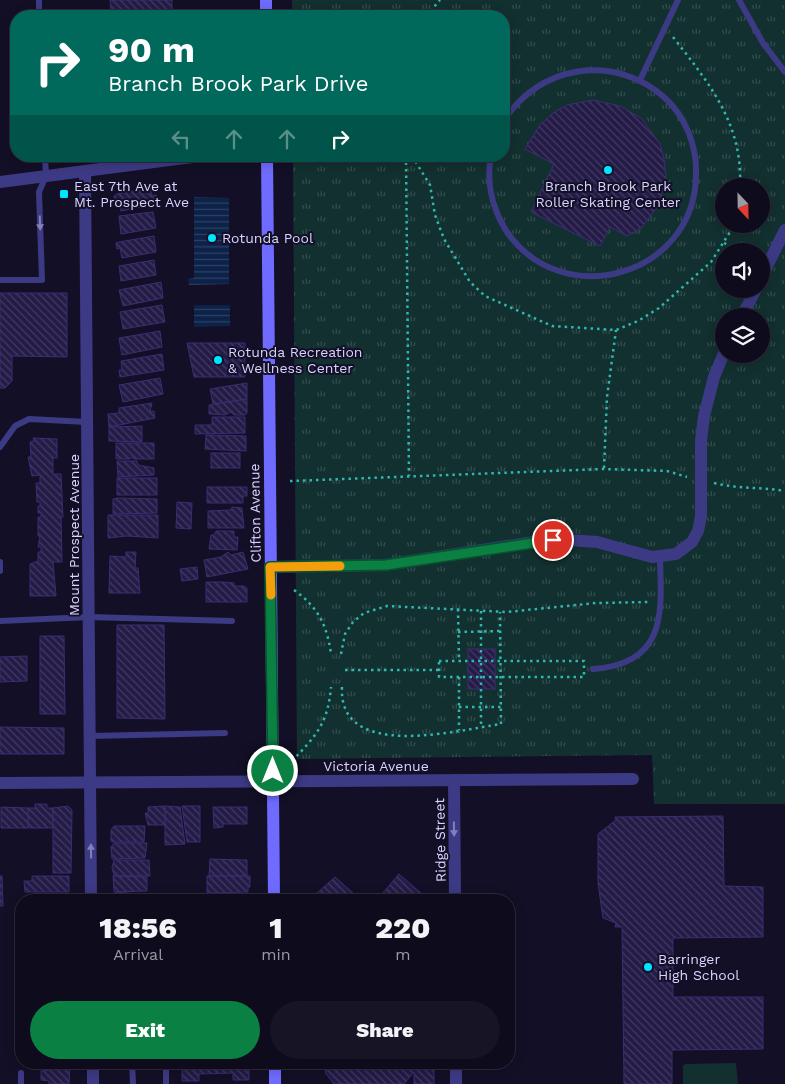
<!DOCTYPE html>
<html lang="en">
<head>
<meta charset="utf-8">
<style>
  :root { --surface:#0e0b1c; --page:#171425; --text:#f1f3f6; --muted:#9b9ba3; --line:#2e2b3b; --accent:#0b8043 }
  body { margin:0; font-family:"Work Sans",sans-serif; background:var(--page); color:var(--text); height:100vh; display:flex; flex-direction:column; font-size:19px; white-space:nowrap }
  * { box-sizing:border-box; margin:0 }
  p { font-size:16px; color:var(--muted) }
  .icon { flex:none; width:28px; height:28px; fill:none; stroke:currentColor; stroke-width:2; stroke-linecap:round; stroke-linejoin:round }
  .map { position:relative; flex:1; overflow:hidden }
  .drawer { position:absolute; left:15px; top:894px; width:500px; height:175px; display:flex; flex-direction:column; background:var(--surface); border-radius:20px; box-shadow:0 2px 12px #0003,0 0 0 1px var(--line) }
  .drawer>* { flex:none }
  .hud { position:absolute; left:10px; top:10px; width:500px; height:152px; border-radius:20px; box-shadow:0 2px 12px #0003,0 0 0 1px var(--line); background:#00695c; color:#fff; overflow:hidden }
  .needle { width:32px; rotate:158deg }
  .tools { position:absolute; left:715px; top:178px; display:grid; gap:10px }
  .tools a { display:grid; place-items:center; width:55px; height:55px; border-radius:50%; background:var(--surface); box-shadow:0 2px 12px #0003,0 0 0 1px var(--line); font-size:25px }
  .pin { position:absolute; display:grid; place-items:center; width:42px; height:42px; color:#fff; margin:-21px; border:2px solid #fff; border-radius:50%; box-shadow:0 1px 5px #0007 }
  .me { position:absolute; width:55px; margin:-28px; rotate:0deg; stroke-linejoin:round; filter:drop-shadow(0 0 4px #0008) }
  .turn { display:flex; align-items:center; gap:18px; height:105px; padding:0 15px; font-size:22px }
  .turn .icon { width:65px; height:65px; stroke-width:2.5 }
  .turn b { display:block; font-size:35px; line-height:42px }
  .lanes { display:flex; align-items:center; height:48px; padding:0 15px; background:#0003; justify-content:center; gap:25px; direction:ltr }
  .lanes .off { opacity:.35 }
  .eta { display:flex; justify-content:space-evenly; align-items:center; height:85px; text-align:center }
  .eta b { font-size:30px; font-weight:800; line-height:35px }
  .action { display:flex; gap:10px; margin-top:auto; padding:10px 15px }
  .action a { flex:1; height:58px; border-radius:30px; background:var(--accent); color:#fff; font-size:20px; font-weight:800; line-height:58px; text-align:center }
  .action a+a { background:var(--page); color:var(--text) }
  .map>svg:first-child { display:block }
  .grass { fill:#12302f }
  .park { fill:url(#park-tufts); fill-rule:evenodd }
  .water { fill:url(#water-rules) }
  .building { fill:url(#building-back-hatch); stroke:#3b2d73 }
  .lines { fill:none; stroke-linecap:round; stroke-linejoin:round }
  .path { stroke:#2fb8b0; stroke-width:2.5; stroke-dasharray:2.5 4; stroke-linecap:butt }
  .service { stroke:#3d3a85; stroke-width:6 }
  .minor { stroke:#3d3a85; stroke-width:12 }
  .tertiary { stroke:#3d3a85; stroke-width:12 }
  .secondary { stroke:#6f6bff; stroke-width:12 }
  .oneway { fill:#837fbc }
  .route-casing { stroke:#07532c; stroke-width:12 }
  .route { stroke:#0b8043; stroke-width:9 }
  .slow { stroke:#f59e0b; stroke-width:9 }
  .poi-dot { fill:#00e5ff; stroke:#130f26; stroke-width:2 }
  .labels { text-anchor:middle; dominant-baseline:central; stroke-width:4; stroke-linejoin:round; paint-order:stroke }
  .poi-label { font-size:14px; fill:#d9d4ff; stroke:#130f26; text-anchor:start }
  .street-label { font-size:14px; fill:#d9d4ff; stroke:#130f26 }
</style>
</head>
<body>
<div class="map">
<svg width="785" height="1084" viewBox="0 0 785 1084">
  <defs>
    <pattern id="park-tufts" width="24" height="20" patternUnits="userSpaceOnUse" patternTransform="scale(1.25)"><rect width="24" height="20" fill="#12302f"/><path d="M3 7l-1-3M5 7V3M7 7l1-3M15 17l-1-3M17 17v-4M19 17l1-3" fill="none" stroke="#344d4e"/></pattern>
    <pattern id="water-rules" width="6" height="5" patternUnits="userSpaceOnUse" patternTransform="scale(1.25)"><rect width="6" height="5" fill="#0c2248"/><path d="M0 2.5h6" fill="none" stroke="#2f4163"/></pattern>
    <pattern id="building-back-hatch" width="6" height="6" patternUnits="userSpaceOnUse" patternTransform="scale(1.25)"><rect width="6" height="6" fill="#241b47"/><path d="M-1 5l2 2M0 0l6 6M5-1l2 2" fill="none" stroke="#433b63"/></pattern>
  </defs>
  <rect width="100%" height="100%" fill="#130f26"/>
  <!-- grass -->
  <path class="grass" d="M736,1063l2,21h-55v-18l2,-2z"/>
  <!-- park -->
  <path class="park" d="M292,0h493v804h-131l-2,-49 -355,4 -4,-603h211v-140h-212zM724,186h37v38h-37zM724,251h37v38h-37zM724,316h37v38h-37z"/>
  <!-- water -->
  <g class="water">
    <path d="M194,197l35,1v86l-40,1 -1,-6 6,-1z"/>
    <path d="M194,305h36v21l-36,1z"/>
  </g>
  <!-- building -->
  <g class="building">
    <path d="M110,0h62v16h-61z"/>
    <path d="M593,100l27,6 21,12 19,26 4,15 2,17 -7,29 -18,23 -14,8 -17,-9 -10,19 -69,-34 23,-48 -29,-15 15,-24 13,-12 14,-8z"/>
    <path d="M151,188l1,8 4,-1 2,8 -4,1 -33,7 -3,-9 -3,1 -1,-7 3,-2z"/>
    <path d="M153,212l3,16 -35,6 -2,-18z"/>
    <path d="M154,236l2,16 -34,6 -2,-10 -3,1 -1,-6 3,-1z"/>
    <path d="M154,260l2,15 -35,6 -2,-15z"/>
    <path d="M161,282l2,16 -40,8 -4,-16z"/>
    <path d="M0,293h67v64l-55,-1v25l-7,7h-5z"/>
    <path d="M162,305l3,17 -42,7 -3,-17z"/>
    <path d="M160,331l2,16 -40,8 -3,-17z"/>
    <path d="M187,343h58v34h-51z"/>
    <path d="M162,354l2,16 -44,7 -1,-7h3l-1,-9z"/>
    <path d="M160,378l3,16 -40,8 -4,-17z"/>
    <path d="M247,383v16l-34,5 -3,-15z"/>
    <path d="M247,399v14l-2,2h-11l-3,-3 -6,3 -16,-1v-9z"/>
    <path d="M152,403l-2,8h4l1,7 -46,9 -1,-13 11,-1v-5z"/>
    <path d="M212,417h33v16l-50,1v-9h17z"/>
    <path d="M142,426v16l-33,-1v-14z"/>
    <path d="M206,435l40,1v15l-41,-2z"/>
    <path d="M33,438l24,1v19h-4v16h8l2,43h-2l1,45h-9l3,34h-26v-32l8,-3v-9h3v-5h-3l2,-11h-2v-19h3v-4h-3v-7h2v-4h-3l-1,-19h4v-8l-8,1 -4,-19h3l-1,-15 4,-1z"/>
    <path d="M116,443h38v16h-20l-2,-2 -2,2h-14z"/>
    <rect x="211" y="453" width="29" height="15"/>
    <path d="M117,461h20l1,4 16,3v7l-36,2z"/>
    <rect x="117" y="478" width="40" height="17"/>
    <path d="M207,487h40v9h-4v7h-36z"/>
    <path d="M118,498l39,1v14l-44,1v-15z"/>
    <path d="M177,502l15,1 -1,26 -15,-1z"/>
    <path d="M232,507l10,1 2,20h-36v-17l23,-1z"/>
    <path d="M108,515h50v23l-31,-2 -19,2z"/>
    <path d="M216,531h18v6h4l-1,13 -28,-1 2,-14h3z"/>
    <path d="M126,552h10l-1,16h3l2,25h-31l1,-37 16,1z"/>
    <path d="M228,552l3,3 12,-3 5,17 -41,8 -3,-17 17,-3z"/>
    <path d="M197,567l1,12 -16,2 -2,-12z"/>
    <path d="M206,582h17l11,1v3h10l3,2v14h-41z"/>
    <path d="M117,625h47l1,94 -48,-1z"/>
    <path d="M40,636h24l1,78h-25z"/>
    <rect x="468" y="649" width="27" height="40"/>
    <path d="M27,656v25l-27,1v-25z"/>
    <path d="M0,727l64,1v26h-64z"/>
    <path d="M35,804h12v4h6v20h-25v-20h7z"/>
    <path d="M68,806l4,4 -1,63h-18v-65z"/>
    <path d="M165,806l15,1 5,37 -20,1z"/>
    <path d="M165,806v19h-17l-3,-12h3v-6z"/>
    <path d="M182,806h18v36h-13z"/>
    <path d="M1,807l27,1v20h-27z"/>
    <path d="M213,807h34v17h-24v3l-9,1z"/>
    <path d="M723,816l1,70 39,1v50l-90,1v59h90v52l-91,1v34h-48l-2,-157h-7l1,-4 -13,-5 -5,-35v-49l18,-14 -1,-3z"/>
    <path d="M114,826h31l-1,16h-31l-2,-1v-11z"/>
    <path d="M114,843h33l-2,15 -33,1 -1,-12z"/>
    <path d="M210,859l37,1v16h-38z"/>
    <path d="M114,860h35l1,16h-36l-2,-9z"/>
    <path d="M399,874l23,20 -5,6h-94l-7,-6 19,-17 19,17h28z"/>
    <path d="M0,876h2l1,30h-3z"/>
    <path d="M32,876h37v16h-44l-1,-11h8z"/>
    <path d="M113,876l34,1v14l-33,1z"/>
    <path d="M207,876h43v11h-2v5l-41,1z"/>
    <path d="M115,892l35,3v5h-36z"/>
    <path d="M69,894v6h-30v-5z"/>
    <path d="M209,894h38l3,6h-41z"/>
    <path d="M18,993h3v19h-2v-4h-4l1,-12h2z"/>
    <rect x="38" y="1062" width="32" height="3"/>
    <path d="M182,1062h67v18h-16v-7l-34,1v7h-17z"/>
    <path d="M324,1062h110v22h-20v-12l-10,12h-70l-8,-10z"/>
    <path d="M50,1067h20l-1,17h-20v-3l-8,-1v-9l9,-1z"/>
  </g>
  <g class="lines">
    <!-- path -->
    <g class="path">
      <path d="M426,16l14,-16"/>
      <path d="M673,37c36,46 70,87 67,149"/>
      <path d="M406,156l3,320"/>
      <path d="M412,156l18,29 5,30 9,24 26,43 15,14 67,30 64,4 22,-9 21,-13 52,-46 24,-38"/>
      <path d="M724,243l16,8"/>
      <path d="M604,468l3,-71 9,-67"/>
      <path d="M290,481l314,-12 63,2 20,6"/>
      <path d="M714,483c24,6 47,4 71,8"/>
      <path d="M294,590c24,17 33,35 37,64"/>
      <path d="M458,609l1,52"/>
      <path d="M481,611v116"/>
      <path d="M458,632l42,-1"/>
      <path d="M341,654l4,-20 8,-12 11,-9 23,-7 120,6 89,-9 53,-1"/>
      <rect x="439" y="661" width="145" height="16"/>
      <path d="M345,670h94"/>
      <path d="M459,677v53"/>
      <path d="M342,687c-4,75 117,43 159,37l-1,-112"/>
      <path d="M459,707h42"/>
      <path d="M292,761c24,-25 36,-38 39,-74"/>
    </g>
    <!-- service -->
    <g class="service">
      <path d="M39,0v16"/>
      <path d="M739,0l24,43 22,29"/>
      <path d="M640,80l38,-80"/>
      <path d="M491,156c-5,25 1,51 14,73 55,85 190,48 191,-54 1,-29 -10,-58 -32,-78 -50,-44 -126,-32 -160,24"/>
      <path d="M0,280h42l-3,-88 7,-16 -1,-20"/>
      <path d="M0,447l15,-21 14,-7 58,3"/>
      <path d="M0,562v9"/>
      <path d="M0,621l89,-4 143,4"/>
      <path d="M593,669c73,-5 69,-55 67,-111"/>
      <path d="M90,736l135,-3"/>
      <path d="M132,1062l1,22"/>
      <path d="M21,1084v-11"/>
      <path d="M166,1084v-22"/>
    </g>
    <!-- minor -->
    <g class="minor">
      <path d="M85,171l6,729"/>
      <path d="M761,278l24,-48"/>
      <path d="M742,316l14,-27"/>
      <path d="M270,567l115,-2 168,-26 44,3 55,15 24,-3 16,-12 6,-11 3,-15v-75l3,-25 10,-39 10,-24"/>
      <path d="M454,780l1,120"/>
      <path d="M0,783l633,-4"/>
      <path d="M93,1062v22"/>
      <path d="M456,1062v22"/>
    </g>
    <!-- tertiary -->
    <path class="tertiary" d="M0,182l200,-26"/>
    <!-- secondary -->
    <g class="secondary">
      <path d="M266,0v16"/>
      <path d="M267,156l7,744"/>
      <path d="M275,1062v22"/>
    </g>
  </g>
  <!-- one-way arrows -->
  <defs><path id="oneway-solid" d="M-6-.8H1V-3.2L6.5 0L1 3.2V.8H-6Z" transform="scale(1.25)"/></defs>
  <g class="oneway">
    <use href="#oneway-solid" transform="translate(40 223) rotate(88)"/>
    <use href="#oneway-solid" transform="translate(454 829) rotate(89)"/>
    <use href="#oneway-solid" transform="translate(91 851) rotate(-91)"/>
  </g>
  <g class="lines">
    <defs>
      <path id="route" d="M273,771l-3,-204 116,-2 167,-25"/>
    </defs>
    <!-- route casing -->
    <use href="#route" class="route-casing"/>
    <!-- route -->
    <use href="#route" class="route"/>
    <!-- slow -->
    <path class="slow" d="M271,595l-1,-28 70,-1"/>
  </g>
  <!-- markers -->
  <g class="poi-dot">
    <circle cx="608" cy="170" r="5"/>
    <rect x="59" y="189" width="10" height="10" rx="2.5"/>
    <circle cx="212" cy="238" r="5"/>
    <circle cx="218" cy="360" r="5"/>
    <circle cx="648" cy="967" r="5"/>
  </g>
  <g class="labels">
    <!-- poi labels -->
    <g class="poi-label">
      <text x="74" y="186">East 7th Ave at<tspan x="74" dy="16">Mt. Prospect Ave</tspan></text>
      <text x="608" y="186" text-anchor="middle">Branch Brook Park<tspan x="608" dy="16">Roller Skating Center</tspan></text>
      <text x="222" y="238">Rotunda Pool</text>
      <text x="228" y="352">Rotunda Recreation<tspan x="228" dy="16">&amp; Wellness Center</tspan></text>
      <text x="658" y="959">Barringer<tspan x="658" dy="16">High School</tspan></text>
    </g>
    <!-- street labels -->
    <g class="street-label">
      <text transform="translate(255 513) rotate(-91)">Clifton Avenue</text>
      <text transform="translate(74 535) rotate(-90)">Mount Prospect Avenue</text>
      <text x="376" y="766">Victoria Avenue</text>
      <text transform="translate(440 840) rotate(-91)">Ridge Street</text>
    </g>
  </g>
</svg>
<div class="tools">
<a><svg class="needle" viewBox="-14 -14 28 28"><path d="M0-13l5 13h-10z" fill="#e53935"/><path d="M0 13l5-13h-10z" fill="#9b9ba3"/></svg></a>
<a><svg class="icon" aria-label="sound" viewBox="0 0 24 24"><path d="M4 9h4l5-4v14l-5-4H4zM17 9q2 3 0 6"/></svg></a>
<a><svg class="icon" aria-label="layers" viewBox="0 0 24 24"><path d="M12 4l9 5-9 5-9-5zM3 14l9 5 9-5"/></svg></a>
</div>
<div class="pin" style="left:553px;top:540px;background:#d93025"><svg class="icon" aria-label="arrive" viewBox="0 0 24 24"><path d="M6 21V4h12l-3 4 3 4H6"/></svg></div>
<svg class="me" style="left:273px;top:771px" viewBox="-20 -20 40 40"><circle r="17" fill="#0b8043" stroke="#fff" stroke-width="3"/><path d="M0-11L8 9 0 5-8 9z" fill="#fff"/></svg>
<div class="hud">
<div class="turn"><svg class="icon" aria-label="right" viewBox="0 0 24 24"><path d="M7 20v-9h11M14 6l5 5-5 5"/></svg><div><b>90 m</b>Branch Brook Park Drive</div></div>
<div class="lanes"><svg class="icon off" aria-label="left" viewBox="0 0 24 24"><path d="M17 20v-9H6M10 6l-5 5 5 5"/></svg><svg class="icon off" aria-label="ahead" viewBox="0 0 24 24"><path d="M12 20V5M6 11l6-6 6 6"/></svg><svg class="icon off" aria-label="ahead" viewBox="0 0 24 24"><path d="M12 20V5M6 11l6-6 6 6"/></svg><svg class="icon" aria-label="right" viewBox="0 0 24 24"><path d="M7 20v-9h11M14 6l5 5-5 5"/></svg></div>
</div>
<section class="drawer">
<div class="eta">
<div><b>18:56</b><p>Arrival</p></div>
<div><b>1</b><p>min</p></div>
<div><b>220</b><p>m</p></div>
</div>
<div class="action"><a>Exit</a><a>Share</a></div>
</section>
</div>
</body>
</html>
